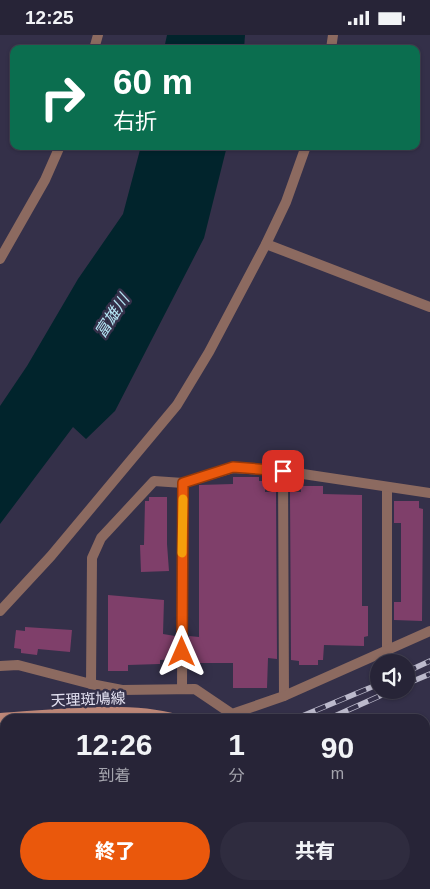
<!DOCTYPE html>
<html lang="ja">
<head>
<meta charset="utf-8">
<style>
  :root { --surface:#272437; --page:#2f2c3f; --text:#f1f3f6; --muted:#a4a4ad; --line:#434152; --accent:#ea580c }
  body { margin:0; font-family:Arial,"Noto Sans JP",sans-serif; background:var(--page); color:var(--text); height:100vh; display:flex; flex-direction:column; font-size:19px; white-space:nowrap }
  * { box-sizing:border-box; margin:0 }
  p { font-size:16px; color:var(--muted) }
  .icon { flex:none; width:28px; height:28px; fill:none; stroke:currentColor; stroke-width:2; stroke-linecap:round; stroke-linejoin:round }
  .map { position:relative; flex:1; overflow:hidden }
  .details { position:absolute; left:0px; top:679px; width:430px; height:176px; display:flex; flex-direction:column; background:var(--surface); border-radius:15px 15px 0 0; box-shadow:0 1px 4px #0004,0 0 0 1px var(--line) }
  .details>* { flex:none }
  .top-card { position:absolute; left:10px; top:10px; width:410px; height:105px; border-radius:10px; box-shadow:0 1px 4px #0004,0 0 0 1px var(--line); background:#0b6e4f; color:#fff; overflow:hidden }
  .controls { position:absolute; left:370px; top:619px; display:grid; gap:10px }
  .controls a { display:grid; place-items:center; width:45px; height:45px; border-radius:50%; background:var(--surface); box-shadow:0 1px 4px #0004,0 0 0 1px var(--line); font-size:25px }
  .pin { position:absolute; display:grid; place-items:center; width:42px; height:42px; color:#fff; margin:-21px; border-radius:10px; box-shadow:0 2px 8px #0006 }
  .me { position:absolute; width:55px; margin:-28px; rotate:0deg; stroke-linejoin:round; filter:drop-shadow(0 0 4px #0008) }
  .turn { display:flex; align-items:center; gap:18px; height:105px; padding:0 20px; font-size:22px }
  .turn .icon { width:65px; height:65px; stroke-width:2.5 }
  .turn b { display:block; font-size:35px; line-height:42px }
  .eta { display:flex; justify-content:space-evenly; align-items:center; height:85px; text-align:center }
  .eta b { font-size:30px; font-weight:800; line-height:35px }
  .button { display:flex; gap:10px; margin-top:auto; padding:10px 20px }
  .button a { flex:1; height:58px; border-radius:30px; background:var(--accent); color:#fff; font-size:20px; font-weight:800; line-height:58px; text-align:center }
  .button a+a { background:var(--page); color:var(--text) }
  .status { display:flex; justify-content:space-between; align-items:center; height:35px; padding:0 25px; background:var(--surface); direction:ltr }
  .status svg { height:14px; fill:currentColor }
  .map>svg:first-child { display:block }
  .water { fill:#01242c }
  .building { fill:#7f3f6a }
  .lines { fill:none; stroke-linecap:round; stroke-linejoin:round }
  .minor { stroke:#8c6a60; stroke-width:10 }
  .tertiary { stroke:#8c6a60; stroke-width:10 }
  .secondary { stroke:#bd8778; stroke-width:10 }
  .rail-casing { stroke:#bcbacc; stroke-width:5.5 }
  .rail { stroke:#343049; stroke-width:4; stroke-dasharray:11; stroke-linecap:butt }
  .route-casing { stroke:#983908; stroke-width:12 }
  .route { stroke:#ea580c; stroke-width:9 }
  .slow { stroke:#f59e0b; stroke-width:9 }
  .labels { text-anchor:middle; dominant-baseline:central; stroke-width:5; stroke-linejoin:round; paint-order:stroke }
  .street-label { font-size:15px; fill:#e3e1f1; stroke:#343049 }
  .water-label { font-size:16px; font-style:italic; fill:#b5e5f4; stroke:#343049 }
</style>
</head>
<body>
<div class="status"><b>12:25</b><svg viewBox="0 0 49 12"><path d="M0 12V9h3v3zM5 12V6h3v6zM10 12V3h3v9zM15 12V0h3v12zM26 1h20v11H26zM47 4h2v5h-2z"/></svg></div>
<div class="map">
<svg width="430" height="854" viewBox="0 0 430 854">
  <rect width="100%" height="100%" fill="#343049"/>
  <!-- water -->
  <g class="water">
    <path d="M167,0h78l-1,14h-80z"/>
    <path d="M141,111h86l-23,92 -89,173 -29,28 -13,-12 -73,97v-118l27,-40 51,-87 45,-65z"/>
    <path d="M5,819v31h54v4h-59v-33z"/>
  </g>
  <!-- building -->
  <g class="building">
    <path d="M233,442h26v4h6v11h11l1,167 -9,-1 -1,30h-34v-25h-37v-4h-7v-23l10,1v-152l34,-1z"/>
    <path d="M301,451h22v8l39,1v111h6v30l-4,1v9l-40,-1 -1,15h-5v5h-19v-4l-8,-1 -1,-168h11z"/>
    <path d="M149,462h18v47l2,27 -28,1 -1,-27h4l1,-44h4z"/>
    <path d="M394,466h25v7l4,1 -1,112 -28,-1v-18h7v-79h-7z"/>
    <path d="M108,560l56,5 -1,34 12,2v23l-15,1v4l-32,1v6h-20z"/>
    <path d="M25,592l47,3 -2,22 -32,-3 -1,6 -16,-2v-4l-7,-1 2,-18 9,1z"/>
  </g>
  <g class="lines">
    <!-- minor -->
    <g class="minor">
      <path d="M94,14l4,-14"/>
      <path d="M266,209l164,63"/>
      <path d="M0,224l45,-79 15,-34"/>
      <path d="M283,436l1,225"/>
      <path d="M387,615v-163"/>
      <path d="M0,631l18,-1 73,19 1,-126 9,-20 53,-57 29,2 50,-15 50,3 147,22"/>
      <path d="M91,649l31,6 73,-1 37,25 52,-18 146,-65"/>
      <path d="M182,654l1,-206"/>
    </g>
    <!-- tertiary -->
    <g class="tertiary">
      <path d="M331,14l2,-14"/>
      <path d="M0,576l51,-55 126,-151 32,-53 57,-108 20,-42 20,-56"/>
    </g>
    <!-- secondary -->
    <g class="secondary">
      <path d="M0,683c54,-3 125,-13 176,1"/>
      <path d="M425,800l5,1"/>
    </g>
    <defs>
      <g id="rail">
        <path d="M406,637l24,-11"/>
        <path d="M406,649l24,-10"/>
        <path d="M295,684l84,-35"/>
        <path d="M328,684l65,-29"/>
        <path d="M0,783l5,-2"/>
        <path d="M0,796l5,-2"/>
      </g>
    </defs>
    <!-- rail casing -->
    <use href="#rail" class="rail-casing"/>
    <!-- rail -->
    <use href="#rail" class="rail"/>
  </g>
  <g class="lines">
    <defs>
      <path id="route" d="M182,617l1,-169 50,-16 50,4"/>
    </defs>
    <!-- route casing -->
    <use href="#route" class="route-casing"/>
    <!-- route -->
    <use href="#route" class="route"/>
    <!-- slow -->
    <path class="slow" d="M182,518l1,-54"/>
  </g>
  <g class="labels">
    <!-- street labels -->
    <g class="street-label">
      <text transform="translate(88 664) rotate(-2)">天理斑鳩線</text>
    </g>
    <!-- water labels -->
    <g class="water-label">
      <text transform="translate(112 281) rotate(-57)">富雄川</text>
    </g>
  </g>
</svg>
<div class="controls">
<a><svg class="icon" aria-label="sound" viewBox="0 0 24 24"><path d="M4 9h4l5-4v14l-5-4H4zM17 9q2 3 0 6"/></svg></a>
</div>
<div class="pin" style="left:283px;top:436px;background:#d93025"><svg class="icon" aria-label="arrive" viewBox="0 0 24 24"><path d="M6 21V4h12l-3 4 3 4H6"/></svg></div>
<svg class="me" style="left:182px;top:617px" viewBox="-20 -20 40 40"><path d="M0-17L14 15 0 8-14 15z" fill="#ea580c" stroke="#fff" stroke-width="4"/></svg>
<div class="top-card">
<div class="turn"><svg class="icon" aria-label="right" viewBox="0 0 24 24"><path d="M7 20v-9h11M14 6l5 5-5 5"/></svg><div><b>60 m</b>右折</div></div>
</div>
<section class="details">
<div class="eta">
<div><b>12:26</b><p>到着</p></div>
<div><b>1</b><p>分</p></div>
<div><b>90</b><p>m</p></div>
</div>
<div class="button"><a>終了</a><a>共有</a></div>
</section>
</div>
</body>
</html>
